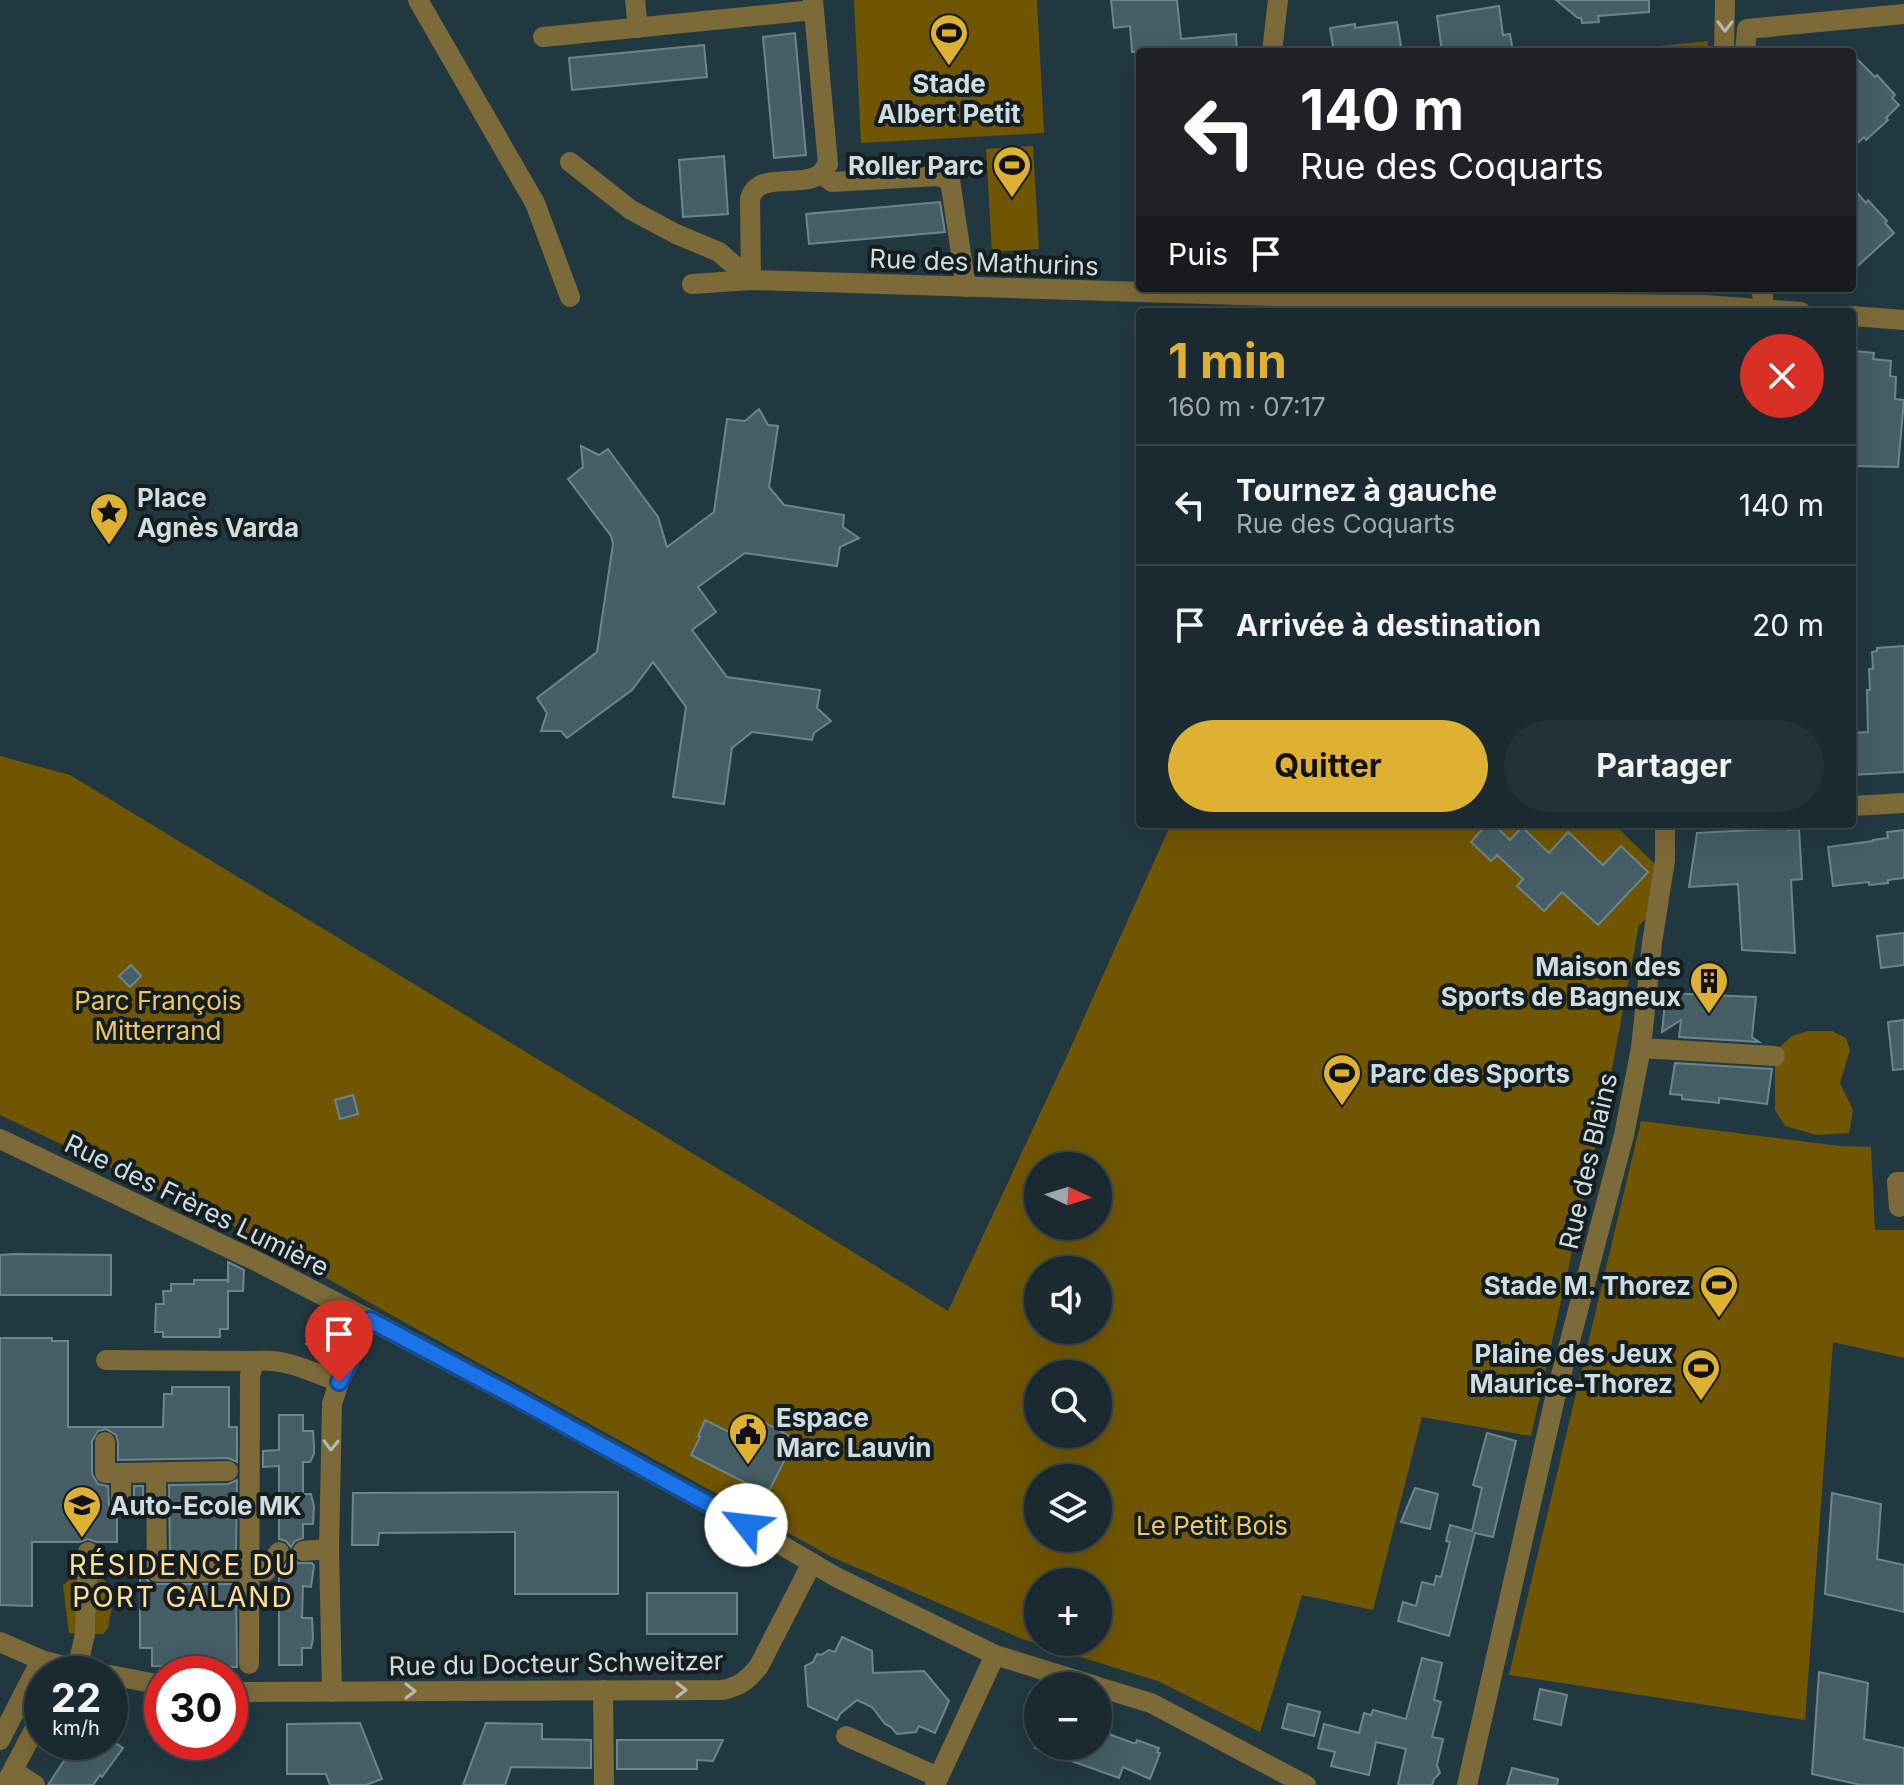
<!DOCTYPE html>
<html lang="fr">
<head>
<meta charset="utf-8">
<style>
  :root { --surface:#1a2a30; --page:#233238; --text:#f1f3f6; --muted:#9fa7ab; --line:#38464c; --accent:#deb133 }
  body { margin:0; font-family:Inter,sans-serif; background:var(--page); color:var(--text); height:100vh; display:flex; flex-direction:column; font-size:30px; white-space:nowrap }
  * { box-sizing:border-box; margin:0 }
  p { font-size:26px; color:var(--muted) }
  .icon { flex:none; width:44px; height:44px; fill:none; stroke:currentColor; stroke-width:2; stroke-linecap:round; stroke-linejoin:round }
  .map { position:relative; flex:1; overflow:hidden }
  .details { position:absolute; left:1136px; top:308px; width:720px; height:520px; display:flex; flex-direction:column; background:var(--surface); border-radius:8px; box-shadow:0 8px 32px #0002,0 0 0 2px var(--line) }
  .details>* { flex:none }
  .hud { position:absolute; left:1136px; top:48px; width:720px; height:244px; border-radius:8px; box-shadow:0 8px 32px #0002,0 0 0 2px var(--line); background:#202124; color:#fff; overflow:hidden }
  .needle { width:52px; rotate:94deg }
  .fabs { position:absolute; left:1024px; top:1152px; display:grid; gap:16px }
  .fabs a { display:grid; place-items:center; width:88px; height:88px; border-radius:50%; background:var(--surface); box-shadow:0 8px 32px #0002,0 0 0 2px var(--line); font-size:40px }
  .speed { position:absolute; left:24px; top:1656px; display:flex; gap:16px; font-size:40px; font-weight:700; text-align:center }
  .speed>* { display:grid; place-content:center; width:104px; height:104px; border-radius:50%; background:var(--surface); box-shadow:0 8px 32px #0002,0 0 0 2px var(--line); line-height:1 }
  .speed small { font-size:20px; font-weight:400 }
  .speed .limit { border:12px solid #d22; background:#fff; color:#111 }
  .pin { position:absolute; display:grid; place-items:center; width:68px; height:68px; color:#fff; margin:-82px -34px; border-radius:50% 50% 50% 0; rotate:-45deg; box-shadow:0 0 8px #0007 }
  .pin .icon { rotate:45deg }
  .me { position:absolute; width:88px; margin:-44px; rotate:299deg; stroke-linejoin:round; filter:drop-shadow(0 0 6px #0008) }
  .turn { display:flex; align-items:center; gap:28px; height:168px; padding:0 32px; font-size:36px }
  .turn .icon { width:104px; height:104px; stroke-width:2.5 }
  .turn b { display:block; font-size:56px; line-height:68px }
  .then { display:flex; align-items:center; height:76px; padding:0 32px; background:#0003; gap:16px; font-size:30px }
  .round { display:grid; place-items:center; flex:none; width:84px; height:84px; border-radius:42px; background:var(--page) }
  .headline { display:flex; align-items:center; justify-content:space-between; height:136px; padding:0 32px }
  h1 { font-size:48px; font-weight:700; line-height:60px; color:var(--accent) }
  .cta { display:flex; gap:16px; margin-top:auto; padding:16px 32px }
  .cta a { flex:1; height:92px; border-radius:48px; background:var(--accent); color:#111; font-size:32px; font-weight:700; line-height:92px; text-align:center }
  .cta a+a { background:var(--page); color:var(--text) }
  ul { padding:0; list-style:none }
  li { display:flex; align-items:center; gap:24px; height:120px; padding:0 32px; border-top:2px solid var(--line) }
  li div { flex:1 }
  li b { display:block; font-size:30px }
  li em { font-style:normal }
  .map>svg:first-child { display:block }
  .green { fill:#705602; fill-rule:evenodd }
  .building { fill:#465d65; stroke:#6c858d; stroke-width:2 }
  .lines { fill:none; stroke-linecap:round; stroke-linejoin:round }
  .minor { stroke:#7d6a39; stroke-width:20 }
  .oneway { stroke:#b6baae }
  .route-casing { stroke:#114b97; stroke-width:20 }
  .route { stroke:#1a73e8; stroke-width:14 }
  .labels { text-anchor:middle; dominant-baseline:central; stroke-width:8; stroke-linejoin:round; paint-order:stroke }
  .poi-label { font-size:26px; font-weight:bold; fill:#cfdce0; stroke:#141e21; text-anchor:end }
  .street-label { font-size:26px; fill:#cfdce0; stroke:#141e21 }
  .park-label { font-size:26px; fill:#eec661; stroke:#141e21 }
  .neighbourhood-label { font-size:28px; letter-spacing:2px; fill:#fedf94; stroke:#141e21 }
</style>
</head>
<body>
<div class="map">
<svg width="1904" height="1785" viewBox="0 0 1904 1785">
  <rect width="100%" height="100%" fill="#223840"/>
  <!-- green -->
  <g class="green">
    <path d="M854,0h183l7,133 -183,10z"/>
    <path d="M1708,41l-1,11h-106z"/>
    <path d="M1033,146l6,103 -47,3 -6,-103z"/>
    <path d="M0,756l70,19 683,415 195,121 117,-251 106,-236h424l23,4 42,41 -6,43 -15,13 -31,165 -77,346 -109,-19 -49,193 -71,-15 -42,137 -102,-51 -136,-42 -190,-82 -437,-240 -153,-87 -242,-115zM1038,1166h60v60h-60zM1038,1270h60v60h-60zM1038,1374h60v60h-60zM1038,1478h60v60h-60zM1038,1582h60v60h-60z"/>
    <path d="M1808,1031h24l14,7 4,12 -10,33 13,27 -4,23 -32,2 -32,-9 -10,-16v-54l6,-10 11,-10z"/>
    <path d="M1641,1121l199,25 31,1 4,83h29v128l-71,-16 -28,378 -296,-45z"/>
    <path d="M97,1579h6l12,12 -7,37 -5,6h-8z"/>
    <path d="M69,1580h8v54l-8,-1 -6,-48z"/>
  </g>
  <!-- building -->
  <g class="building">
    <path d="M1111,0h66l4,39 55,-5 1,18h-105l-2,-26 -16,2z"/>
    <path d="M1556,0h93v12l-51,4 1,6 -17,1 -1,-5h-3z"/>
    <path d="M1499,6l4,29 7,-1 3,18h-71l-5,-36z"/>
    <path d="M1397,22l5,30h-68l-4,-24 25,-4v4z"/>
    <path d="M795,33l11,122 -32,3 -11,-121z"/>
    <path d="M704,45l3,32 -135,13 -3,-32z"/>
    <path d="M1852,54l23,23 2,-2 18,20 -3,3 7,7 -13,13 2,2 -22,20 -2,-3 -12,11z"/>
    <path d="M724,156l4,58 -45,3 -4,-57z"/>
    <path d="M1852,187l14,16 2,-3 19,21 -2,2 9,10 -42,38z"/>
    <path d="M940,202l5,30 -136,12 -3,-30z"/>
    <path d="M1855,351l19,2 -1,6 18,2 -1,15 6,1 -1,22 9,1 -6,67 -46,-1v-109h2z"/>
    <path d="M759,409l9,16 10,1 -9,61 15,18 60,10 -1,12 16,11 -19,9 -3,19 -92,-13 -47,34 18,25 -24,18 35,47 93,13 -3,18 14,13 -17,12 -2,7 -60,-8 -20,16 -8,56 -51,-7 13,-90 -33,-45 -21,28 -65,48 -6,-7h-20l6,-18 -10,-15 60,-46 16,-108 -2,-8 -43,-57 15,-12 -2,-21 18,9 9,-6 50,68 9,30 47,-35 13,-93 18,2z"/>
    <path d="M1904,646v126l-52,3v-42l16,-1 -1,-42h3l-1,-21h4l-1,-17 5,-1v-3z"/>
    <path d="M1487,824h6l17,16 12,-13 27,26 19,-21 35,33 18,-19 27,26 -50,53 -36,-33 -18,19 -27,-25 6,-7 -26,-24 -6,6 -20,-19z"/>
    <path d="M1788,828v2l11,-1 3,50 -11,1 4,73 -53,-3 -4,-66 -49,3 8,-54z"/>
    <path d="M1904,830v48l-16,2v3l-19,2v-3l-36,4 -5,-39 45,-6v-1l15,-2 -1,-6z"/>
    <path d="M1904,933v32l-23,3 -4,-32z"/>
    <path d="M131,965l10,11 -11,11 -11,-11z"/>
    <path d="M1666,993l90,4 -4,40 7,5 -80,-5 2,-17 -19,12z"/>
    <path d="M1904,1020v49l-11,1 -5,-48z"/>
    <path d="M1675,1063l97,6 -5,35 -48,-6v5l-37,-4v-4l-12,-1z"/>
    <path d="M353,1095l5,19 -18,5 -5,-19z"/>
    <path d="M14,1254l97,1v40h-111v-40z"/>
    <path d="M228,1262l16,8 -1,21h-15v38h-8v8h-57v-5h-8l1,-28h8l-1,-13h8v-7h23v-4h34v3z"/>
    <path d="M316,1328l25,15 -10,17 -25,-16z"/>
    <path d="M0,1338h52v3h16v86h95l1,-33h8v-7h57v40h8v35l-9,-4 -110,2v-18l-2,-7 -10,-6 -8,2 -6,10v33l6,10 10,2 1,20 8,6v30h-21l-8,-3 -8,3h-48v64l-32,-1z"/>
    <path d="M279,1415h24v16h10l1,13v10l-4,8h-7v32h8l3,13 -1,17h-10v14l-8,3 -4,6 -5,-6 -7,-2v-73l-16,1v-16l16,-1z"/>
    <path d="M758,1419l37,20 -30,60 -17,-9 2,-5 -59,-30 9,-18 -2,-1 7,-16 42,21z"/>
    <path d="M1487,1433l29,8 -23,96 -18,-4 -26,103 -51,-15 5,-19 13,4 6,-24 12,3 2,-9 5,1 9,-35 -4,-1 4,-16 22,6 10,-43 -9,-3z"/>
    <path d="M237,1480l-1,78 -66,1 -1,-74 59,-1z"/>
    <rect x="134" y="1486" width="9" height="16"/>
    <path d="M1415,1488l23,6 -8,35 -29,-7z"/>
    <path d="M618,1492v102h-103v-62l-136,1 -1,12h-26l1,-52z"/>
    <path d="M1832,1493l49,11 -4,55 27,6v47l-79,-18z"/>
    <path d="M291,1556l7,7h14l2,3 -3,21 -8,-1 -1,32h10l1,21 -2,9h-9v17h-23v-90z"/>
    <path d="M140,1558h4l2,20 5,6h85l1,83 -85,-1v-18h-12z"/>
    <rect x="647" y="1593" width="90" height="41"/>
    <path d="M842,1637l30,14 1,22 51,-2 25,30 -14,32 -16,-7 -3,6 -19,2 -6,-7 -6,-3 -13,-17 -15,-7 -17,14 -3,6 -29,-14 -3,-40 8,-4 4,-8 4,1 8,-5 6,2z"/>
    <path d="M1422,1658l20,5 -8,37 7,2 -9,35 11,2 -6,26 3,8 -6,6 -2,6h-34l8,-36 -30,-7 -7,33 -38,-9 4,-14 -17,-4 6,-24 35,9 5,-20 7,2 2,-5 33,9z"/>
    <path d="M1819,1672l49,11 -4,56 40,9v37h-43l-49,-11z"/>
    <path d="M1540,1689l27,6 -6,30 -27,-6z"/>
    <path d="M1288,1704l32,8 -6,24 -32,-8z"/>
    <path d="M360,1723l22,56 -16,6h-36l-4,-11h-39v-50z"/>
    <path d="M486,1723l56,1v15l49,1v28l-80,-1 -6,18h-42z"/>
    <path d="M1098,1730l35,13h3l1,-3 22,8 -2,4 3,1 -10,26 -27,-12 -4,11 -84,-30v-2h63z"/>
    <path d="M617,1740h106l-10,21 -16,-1v9h-80z"/>
    <path d="M80,1742h34l9,6 -21,29 -2,-2 -7,10h-45l23,-35 2,2z"/>
    <path d="M1512,1768l46,11 -1,6h-50z"/>
  </g>
  <g class="lines">
    <!-- minor -->
    <g class="minor">
      <path d="M418,0l117,203 35,94"/>
      <path d="M635,0l3,28"/>
      <path d="M543,37l271,-27"/>
      <path d="M1272,52l6,-52"/>
      <path d="M1724,52l1,-52"/>
      <path d="M1745,52l2,-23 157,-15"/>
      <path d="M570,162l61,48 45,24 43,18 32,28 -1,-81c8,-29 49,-10 70,-25 2,-1 6,-8 8,-10l-15,-164"/>
      <path d="M821,174l11,8 105,-6 13,4 16,107"/>
      <path d="M692,284l59,-4 750,23 204,2 96,7"/>
      <path d="M1760,288l3,9v13"/>
      <path d="M1852,316l52,4"/>
      <path d="M1852,806l52,-3"/>
      <path d="M1641,1048l134,8"/>
      <path d="M0,1139l260,124 110,57 139,74 264,146 63,37 159,78 101,31"/>
      <path d="M1899,1207l-2,-25h7"/>
      <path d="M106,1360l149,1"/>
      <path d="M105,1442v31h16"/>
      <path d="M156,1472l1,100 109,-1 13,-19"/>
      <path d="M121,1500v-27l107,-2"/>
      <path d="M303,1551l26,-2"/>
      <path d="M0,1642l41,18 26,7 37,7"/>
      <path d="M249,1664l1,-289 5,-14c30,-3 57,11 84,21"/>
      <path d="M77,1669l8,-35 3,-82"/>
      <path d="M110,1675l52,10"/>
      <path d="M1098,1687l53,16 155,82"/>
      <path d="M603,1690l1,95"/>
      <path d="M230,1692l493,-2c17,-4 25,-10 36,-24l53,-103"/>
      <path d="M332,1692l-3,-143 3,-145 7,-22 31,-62"/>
      <path d="M846,1736l92,41"/>
      <path d="M0,1740l41,-80"/>
      <path d="M13,1771l22,14"/>
      <path d="M5,1785l37,-70"/>
      <path d="M935,1785l60,-130"/>
      <path d="M1467,1785l88,-387 69,-263 17,-87 11,-105 13,-83v-36"/>
    </g>
  </g>
  <!-- one-way arrows -->
  <defs><path id="oneway-chevron" d="M-2-3.5L2.5 0L-2 3.5" fill="none" stroke-width="1.6" stroke-linecap="round" stroke-linejoin="round" transform="scale(2)"/></defs>
  <g class="oneway">
    <use href="#oneway-chevron" transform="translate(1725 26) rotate(90)"/>
    <use href="#oneway-chevron" transform="translate(331 1445) rotate(91)"/>
    <use href="#oneway-chevron" transform="translate(681 1690) rotate(1)"/>
    <use href="#oneway-chevron" transform="translate(410 1691)"/>
  </g>
  <g class="lines">
    <defs>
      <path id="route" d="M339,1382l31,-62 139,74 237,131"/>
    </defs>
    <!-- route casing -->
    <use href="#route" class="route-casing"/>
    <!-- route -->
    <use href="#route" class="route"/>
  </g>
  <!-- icons -->
  <defs>
    <symbol id="stadium-pin" viewBox="-11 -11 22 30"><path d="M0 17L-7.5 6A9.5 9.5 0 1 1 7.5 6Z" fill="#deb133" stroke="#141e21"/><path d="M0-5a6.5 5 0 1 0 0 10a6.5 5 0 1 0 0-10ZM-3.5-1.8h7v3.6h-7Z" fill="#111"/></symbol>
    <symbol id="sight-pin" viewBox="-11 -11 22 30"><path d="M0 17L-7.5 6A9.5 9.5 0 1 1 7.5 6Z" fill="#deb133" stroke="#141e21"/><path d="M0-6L1.8-2.2L6-1.7L2.9 1.2L3.7 5.4L0 3.3L-3.7 5.4L-2.9 1.2L-6-1.7L-1.8-2.2Z" fill="#111"/></symbol>
    <symbol id="building-pin" viewBox="-11 -11 22 30"><path d="M0 17L-7.5 6A9.5 9.5 0 1 1 7.5 6Z" fill="#deb133" stroke="#141e21"/><path d="M-4-6H4V6H1V3H-1V6H-4ZM-2.5-4.3h1.7v1.8h-1.7ZM.8-4.3h1.7v1.8H.8ZM-2.5-1h1.7V.8h-1.7ZM.8-1h1.7V.8H.8Z" fill="#111"/></symbol>
    <symbol id="civic-pin" viewBox="-11 -11 22 30"><path d="M0 17L-7.5 6A9.5 9.5 0 1 1 7.5 6Z" fill="#deb133" stroke="#141e21"/><path d="M-.6-6.5H3V-4.5H.6V-3L4-1V1h2V6H-6V1h2V-1L-.6-3ZM-1.2 2.5V6h2.4V2.5Z" fill="#111"/></symbol>
    <symbol id="school-pin" viewBox="-11 -11 22 30"><path d="M0 17L-7.5 6A9.5 9.5 0 1 1 7.5 6Z" fill="#deb133" stroke="#141e21"/><path d="M0-5L7-2L0 1L-7-2ZM-4 1L0 2.5L4 1V4Q0 6-4 4Z" fill="#111"/></symbol>
  </defs>
  <g fill-rule="evenodd">
    <use href="#stadium-pin" x="927" y="11" width="44" height="60"/>
    <use href="#stadium-pin" x="990" y="143" width="44" height="60"/>
    <use href="#sight-pin" x="87" y="490" width="44" height="60"/>
    <use href="#building-pin" x="1687" y="959" width="44" height="60"/>
    <use href="#stadium-pin" x="1320" y="1051" width="44" height="60"/>
    <use href="#stadium-pin" x="1697" y="1263" width="44" height="60"/>
    <use href="#stadium-pin" x="1679" y="1346" width="44" height="60"/>
    <use href="#civic-pin" x="726" y="1410" width="44" height="60"/>
    <use href="#school-pin" x="60" y="1483" width="44" height="60"/>
  </g>
  <g class="labels">
    <!-- poi labels -->
    <g class="poi-label">
      <text x="949" y="83" text-anchor="middle">Stade<tspan x="949" dy="30">Albert Petit</tspan></text>
      <text x="984" y="165">Roller Parc</text>
      <text x="137" y="497" text-anchor="start">Place<tspan x="137" dy="30">Agnès Varda</tspan></text>
      <text x="1681" y="966">Maison des<tspan x="1681" dy="30">Sports de Bagneux</tspan></text>
      <text x="1370" y="1073" text-anchor="start">Parc des Sports</text>
      <text x="1691" y="1285">Stade M. Thorez</text>
      <text x="1673" y="1353">Plaine des Jeux<tspan x="1673" dy="30">Maurice-Thorez</tspan></text>
      <text x="776" y="1417" text-anchor="start">Espace<tspan x="776" dy="30">Marc Lauvin</tspan></text>
      <text x="110" y="1505" text-anchor="start">Auto-Ecole MK</text>
    </g>
    <!-- street labels -->
    <g class="street-label">
      <text transform="translate(984 262) rotate(2)">Rue des Mathurins</text>
      <text transform="translate(1588 1161) rotate(-77)">Rue des Blains</text>
      <text transform="translate(197 1205) rotate(26)">Rue des Frères Lumière</text>
      <text transform="translate(556 1663) rotate(-1)">Rue du Docteur Schweitzer</text>
    </g>
    <!-- park labels -->
    <g class="park-label">
      <text x="158" y="1000">Parc François<tspan x="158" dy="30">Mitterrand</tspan></text>
      <text x="1212" y="1525">Le Petit Bois</text>
    </g>
    <!-- neighbourhood labels -->
    <g class="neighbourhood-label">
      <text x="183" y="1565">RÉSIDENCE DU<tspan x="183" dy="32">PORT GALAND</tspan></text>
    </g>
  </g>
</svg>
<div class="fabs">
<a><svg class="needle" viewBox="-14 -14 28 28"><path d="M0-13l5 13h-10z" fill="#e53935"/><path d="M0 13l5-13h-10z" fill="#9fa7ab"/></svg></a>
<a><svg class="icon" aria-label="sound" viewBox="0 0 24 24"><path d="M4 9h4l5-4v14l-5-4H4zM17 9q2 3 0 6"/></svg></a>
<a><svg class="icon" aria-label="search" viewBox="0 0 24 24"><circle cx="10" cy="10" r="6"/><path d="M15 15l6 6"/></svg></a>
<a><svg class="icon" aria-label="layers" viewBox="0 0 24 24"><path d="M12 4l9 5-9 5-9-5zM3 14l9 5 9-5"/></svg></a>
<a>+</a>
<a>−</a>
</div>
<div class="speed"><div>22<small>km/h</small></div><div class="limit">30</div></div>
<div class="pin" style="left:339px;top:1382px;background:#d93025"><svg class="icon" aria-label="arrive" viewBox="0 0 24 24"><path d="M6 21V4h12l-3 4 3 4H6"/></svg></div>
<svg class="me" style="left:746px;top:1525px" viewBox="-20 -20 40 40"><circle r="19" fill="#fff"/><path d="M0-13L10 11 0 6-10 11z" fill="#1a73e8"/></svg>
<div class="hud">
<div class="turn"><svg class="icon" aria-label="left" viewBox="0 0 24 24"><path d="M17 20v-9H6M10 6l-5 5 5 5"/></svg><div><b>140 m</b>Rue des Coquarts</div></div>
<div class="then">Puis<svg class="icon" aria-label="arrive" viewBox="0 0 24 24"><path d="M6 21V4h12l-3 4 3 4H6"/></svg></div>
</div>
<section class="details">
<div class="headline"><div><h1>1 min</h1><p>160 m · 07:17</p></div><a class="round" style="background:#d93025;color:#fff"><svg class="icon" aria-label="close" viewBox="0 0 24 24"><path d="M6 6l12 12M18 6L6 18"/></svg></a></div>
<ul>
<li><svg class="icon" aria-label="left" viewBox="0 0 24 24"><path d="M17 20v-9H6M10 6l-5 5 5 5"/></svg><div><b>Tournez à gauche</b><p>Rue des Coquarts</p></div><em>140 m</em></li>
<li><svg class="icon" aria-label="arrive" viewBox="0 0 24 24"><path d="M6 21V4h12l-3 4 3 4H6"/></svg><div><b>Arrivée à destination</b></div><em>20 m</em></li>
</ul>
<div class="cta"><a>Quitter</a><a>Partager</a></div>
</section>
</div>
</body>
</html>
